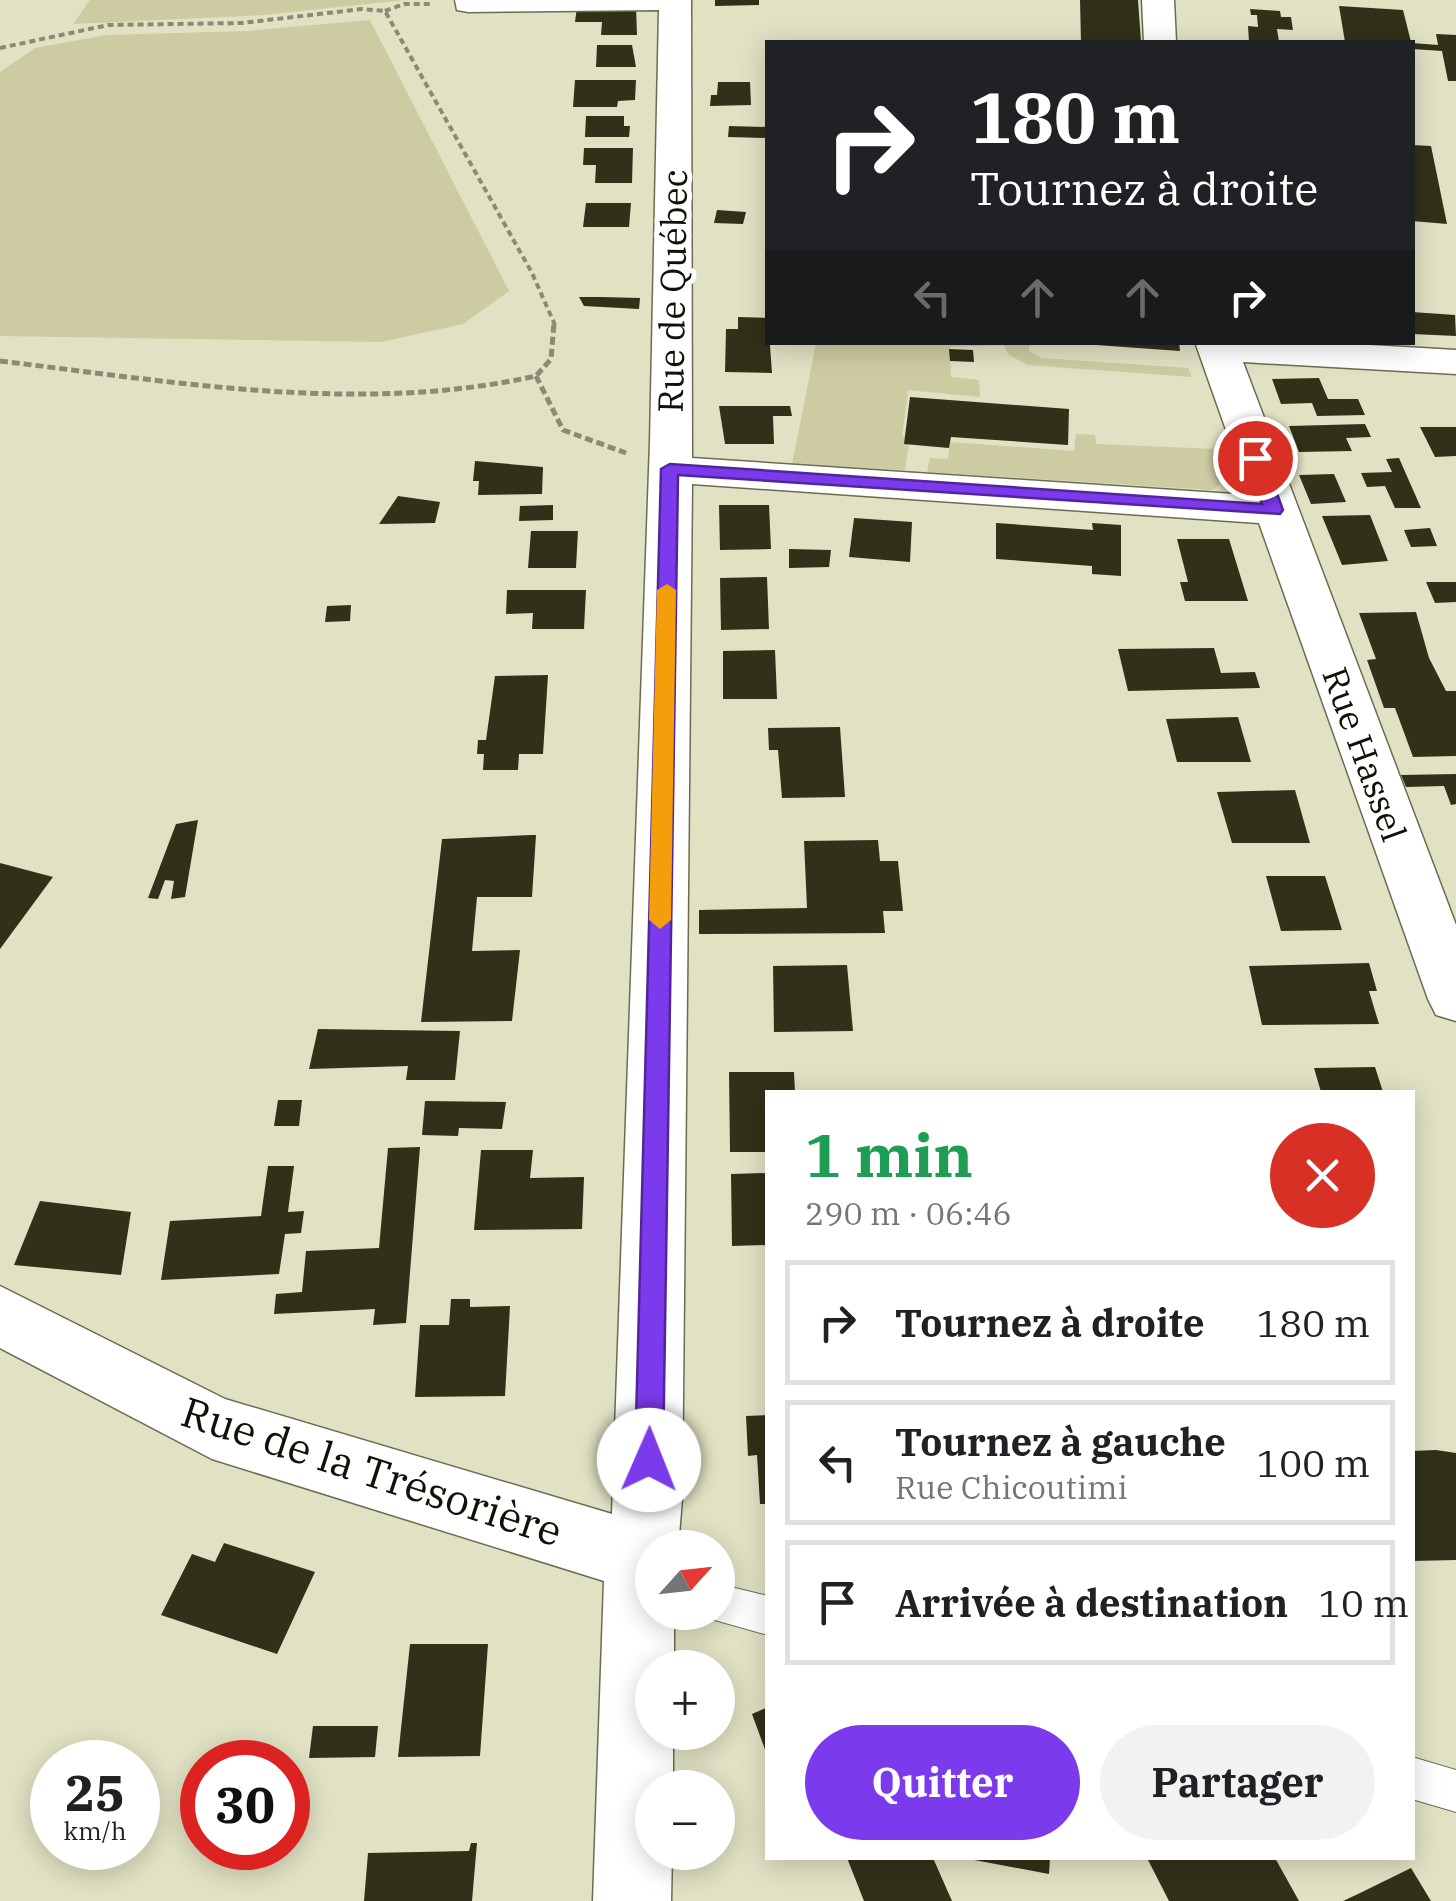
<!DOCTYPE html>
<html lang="fr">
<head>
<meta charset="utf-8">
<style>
  :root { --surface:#fff; --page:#f2f2f2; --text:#202124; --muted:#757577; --line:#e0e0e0; --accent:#7c3aed }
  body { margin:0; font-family:"IBM Plex Serif",serif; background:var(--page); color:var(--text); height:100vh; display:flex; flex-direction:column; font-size:38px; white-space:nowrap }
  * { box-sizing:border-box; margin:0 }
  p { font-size:32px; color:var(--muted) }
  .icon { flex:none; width:55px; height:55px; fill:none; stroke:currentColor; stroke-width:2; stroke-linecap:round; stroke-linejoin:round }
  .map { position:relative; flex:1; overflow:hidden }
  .sheet { position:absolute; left:765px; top:1090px; width:650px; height:770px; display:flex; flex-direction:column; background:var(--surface); border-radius:0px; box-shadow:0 5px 25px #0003 }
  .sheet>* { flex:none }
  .guide { position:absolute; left:765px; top:40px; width:650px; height:305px; border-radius:0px; box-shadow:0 5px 25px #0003; background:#202124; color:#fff; overflow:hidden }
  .needle { width:65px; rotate:63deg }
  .tools { position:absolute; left:635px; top:1530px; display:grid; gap:20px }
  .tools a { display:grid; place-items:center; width:100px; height:100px; border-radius:50%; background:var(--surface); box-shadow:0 5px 25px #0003; font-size:50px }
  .speed { position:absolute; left:30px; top:1740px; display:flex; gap:20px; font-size:50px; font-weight:700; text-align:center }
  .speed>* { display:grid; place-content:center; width:130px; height:130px; border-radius:50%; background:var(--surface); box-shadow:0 5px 25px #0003; line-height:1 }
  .speed small { font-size:25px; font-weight:400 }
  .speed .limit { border:15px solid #d22; background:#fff; color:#111 }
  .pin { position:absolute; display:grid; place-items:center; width:85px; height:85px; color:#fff; margin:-42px; border:5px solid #fff; border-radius:50%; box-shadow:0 2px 10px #0007 }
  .me { position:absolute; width:110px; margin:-55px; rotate:1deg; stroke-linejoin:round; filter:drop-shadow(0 0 8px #0008) }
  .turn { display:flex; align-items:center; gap:35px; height:210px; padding:0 40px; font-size:45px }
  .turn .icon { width:130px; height:130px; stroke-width:2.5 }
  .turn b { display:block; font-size:70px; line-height:85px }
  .lanes { display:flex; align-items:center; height:95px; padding:0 40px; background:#0003; justify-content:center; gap:50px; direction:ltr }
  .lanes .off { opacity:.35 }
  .round { display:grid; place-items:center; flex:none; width:105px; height:105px; border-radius:52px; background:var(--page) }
  .head { display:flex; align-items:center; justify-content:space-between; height:170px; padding:0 40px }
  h1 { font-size:60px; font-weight:700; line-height:75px; color:#1e9e55 }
  .action { display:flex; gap:20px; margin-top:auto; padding:20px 40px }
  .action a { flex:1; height:115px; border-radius:60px; background:var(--accent); color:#fff; font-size:40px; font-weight:700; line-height:115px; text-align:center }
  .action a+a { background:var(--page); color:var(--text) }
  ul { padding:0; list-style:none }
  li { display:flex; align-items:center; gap:30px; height:125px; margin:0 20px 15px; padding:0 20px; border:5px solid var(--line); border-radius:0px }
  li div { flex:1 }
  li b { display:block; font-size:38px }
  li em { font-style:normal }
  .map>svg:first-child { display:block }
  .green { fill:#cccba2 }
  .building { fill:#313119 }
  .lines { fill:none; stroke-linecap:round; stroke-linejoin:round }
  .service-casing { stroke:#6c6c52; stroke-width:2 }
  .minor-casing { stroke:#6c6c52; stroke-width:3 }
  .path-far1 { stroke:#8a8a75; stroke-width:4; stroke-dasharray:6 4; stroke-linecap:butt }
  .path { stroke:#8a8a75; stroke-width:5; stroke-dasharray:8 4; stroke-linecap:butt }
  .service { fill:#fff; fill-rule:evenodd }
  .minor { fill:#fff; fill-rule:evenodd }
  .route { fill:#7c3aed; stroke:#51269a; stroke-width:2.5 }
  .slow { fill:#f59e0b }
  .labels { text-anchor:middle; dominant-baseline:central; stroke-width:10; stroke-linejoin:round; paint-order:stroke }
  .street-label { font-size:35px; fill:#121107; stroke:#fff }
  .near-street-label { font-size:42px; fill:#121107; stroke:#fff }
</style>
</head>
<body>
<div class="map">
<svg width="1456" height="1901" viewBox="0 0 1456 1901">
  <rect width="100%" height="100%" fill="#e1e1c4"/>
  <!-- green -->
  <g class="green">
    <path d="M90,0h314l-140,15 -191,9z"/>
    <path d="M370,20l139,271 -46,33 -82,18 -381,-6v-264l35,-24 72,-13 140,-4z"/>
    <path d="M816,343h213v8l13,7 146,10 4,9 -164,-12 -19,-10 -5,-10 -54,2 1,30 28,3 1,17 -72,-7 -6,46 8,1 -5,33 -113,-6z"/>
    <path d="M1076,434l19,1 1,9 121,5 10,31 -15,10 -285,-18 3,-14 18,1 2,-17 124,9z"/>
  </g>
  <!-- building -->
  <g class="building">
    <path d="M715,0h44v5l-44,1z"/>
    <path d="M1080,0h58l3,42h-60z"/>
    <path d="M1339,6l64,4 8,32h-66z"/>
    <path d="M577,7h59l1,28h-36l1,-13h-27z"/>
    <path d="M1250,9l30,2 1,6h10l2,13 -16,-1 2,13h-30l-1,-16 10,1 -1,-12h-6z"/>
    <path d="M1436,34l20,1v46h-8l-6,-30 -30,-2v-6l26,2z"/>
    <path d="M597,45h35l4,22h-40z"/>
    <path d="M575,80h61l-1,20 -17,1 -1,6h-44z"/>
    <path d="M718,82h32l1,23 -41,1 1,-11h6z"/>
    <path d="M586,116h38v10h6l-1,11h-44z"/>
    <path d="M729,126l39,1v11l-40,-1z"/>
    <path d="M1412,145l19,1 16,78 -35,-3z"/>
    <path d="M584,148h49l-1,35h-37l1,-18h-13z"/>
    <path d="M586,203h45l-2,24h-46z"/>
    <path d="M717,210l29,2 -3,12 -29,-1z"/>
    <path d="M579,297h22l39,1 -1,11 -55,-3z"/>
    <path d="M1412,312l43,3 1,21 -44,-2z"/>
    <path d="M738,317l30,1 4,55 -47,-1 1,-43h12z"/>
    <path d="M1096,342h83l1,9 -84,-6z"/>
    <path d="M949,349l24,1 1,12 -24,-1z"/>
    <path d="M1319,378l9,21h30l7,16 -48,1 -5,-13 -31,1 -9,-25z"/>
    <path d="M910,397l159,12 -1,36 -117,-8 -2,11 -45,-4z"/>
    <path d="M719,406h71l2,10h-19l1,28h-49z"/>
    <path d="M1365,424l6,13 -25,1 6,13 -53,1 -10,-26z"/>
    <path d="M1420,427h36v29l-21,1z"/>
    <path d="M1399,458l22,50h-26l-10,-22 -18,1 -6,-14 31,-1 -6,-13z"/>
    <path d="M475,461l68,6 -1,27 -64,1 1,-14h-6z"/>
    <path d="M1334,474l12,28 -35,2 -12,-29z"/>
    <path d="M398,496l42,6 -5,21 -56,1z"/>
    <path d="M553,505v15l-34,1 1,-15z"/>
    <path d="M719,505h50l2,44 -51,1z"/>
    <path d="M1370,515l18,46 -46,4 -20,-49z"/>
    <path d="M854,518l58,4 -2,40 -61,-5z"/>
    <path d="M996,523l97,7 -1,-7 29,2v51l-29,-2v-8l-96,-7z"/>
    <path d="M1430,528l7,18 -26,1 -7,-17z"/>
    <path d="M531,531h47l-2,37h-48z"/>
    <path d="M1177,539h52l19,62h-63l-5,-19h8z"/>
    <path d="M789,549l42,1 -2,17 -40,1z"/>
    <path d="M767,577l2,52 -48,1 -1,-52z"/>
    <path d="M1426,582h30v20l-21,1z"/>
    <path d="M507,590h79l-2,39h-52l1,-16 -27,1z"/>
    <path d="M351,605l-1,16 -25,1 2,-16z"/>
    <path d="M1416,612l13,46 17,33h10v65l-43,1 -18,-49h-11l-17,-48 9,-1 -17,-46z"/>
    <path d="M1214,648l7,25 34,-1 5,16 -132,3 -10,-42z"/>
    <path d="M775,650l2,49h-54v-48z"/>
    <path d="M548,675l-5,79h-24l-1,16h-35l1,-16h-7l1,-14h8l9,-64z"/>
    <path d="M1238,717l13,45h-74l-11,-43z"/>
    <path d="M840,727l5,70 -63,1 -4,-48h-9l-1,-22z"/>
    <path d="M1456,774v30l-5,1 -7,-19 -38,1 -5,-12z"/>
    <path d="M1295,790l15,53h-78l-15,-51z"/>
    <path d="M198,820l-13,77 -14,2 3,-18 -9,-1 -7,19 -10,-1 28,-74z"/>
    <path d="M532,835h4l-4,62h-55l-5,54 48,-1 -8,71 -91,1 21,-183z"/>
    <path d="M878,840l2,21h18l5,50h-20l2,22 -186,1v-24l108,-2 -3,-67z"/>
    <path d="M0,863l53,14 -53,72z"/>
    <path d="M1266,876h59l17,54 -61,1z"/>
    <path d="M1369,963l8,28h-8l10,33 -117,1 -13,-59z"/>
    <path d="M847,965l6,66 -79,1 -1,-66z"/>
    <path d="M318,1029l142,2 -5,49h-49l2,-14 -99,3z"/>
    <path d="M1375,1067l8,25h-62l-7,-24z"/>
    <path d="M729,1072h65l1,20h-27v60h-38z"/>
    <path d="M278,1100h24l-3,26h-25z"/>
    <path d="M425,1101l81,1 -4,27 -43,-1 -1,8 -36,-1z"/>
    <path d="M420,1147l-14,176 -33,2 2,-16 -101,5 2,-20 26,-2 4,-41 73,-3 9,-100z"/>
    <path d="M481,1150h52l-3,28 54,-1 -2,52 -108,1z"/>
    <path d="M268,1166h26l-6,46 16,-1 -3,22 -16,1 -6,40 -118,6 9,-59 91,-5z"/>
    <path d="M768,1173v72l-36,1 -1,-72z"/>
    <path d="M40,1201l91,11 -10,63 -107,-10z"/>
    <path d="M451,1299h19v8l40,-1 -5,90 -90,1 5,-72h29z"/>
    <path d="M768,1415v89h-8l-3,-49 -9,1 -2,-40z"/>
    <path d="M1436,1450l20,3v107l-44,1v-110z"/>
    <path d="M224,1543l91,29 -38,82 -116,-39 31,-61 23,8z"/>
    <path d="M410,1644h78l-8,112 -82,1z"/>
    <path d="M768,1707v48h-1l-15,-41z"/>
    <path d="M313,1726h65l-3,31 -66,1z"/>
    <path d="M471,1843h6l-5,58h-108l4,-48 101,-2z"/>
    <path d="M847,1858h86l19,43h-88z"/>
    <path d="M969,1858h81l-1,16 -80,-15z"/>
    <path d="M1147,1858h128l24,43h-130z"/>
    <path d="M1411,1868l20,33h-88l15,-7z"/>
  </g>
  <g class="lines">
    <defs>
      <g id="service">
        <path d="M718,1584l50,12v39l-64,-18 -2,-5h16z"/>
        <path d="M1412,1757l44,13v42l-44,-13z"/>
      </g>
      <g id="minor">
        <path d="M455,0h236l1,458 557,37 -54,-153h123l138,8v24l-213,-12 213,563v96l-20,-6 -8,-16 -169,-476 -567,-39 -10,1015 -4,49h-26v64h22v56h-22v64h21v56h-21v64h20l-1,49h-78l11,-320 -392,-122 -212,-111v-62l225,113 387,115 38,-1072 9,-432 -191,2 -11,-2z"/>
        <path d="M1142,0h32l2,42h-32z"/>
      </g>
    </defs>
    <!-- service casing -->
    <use href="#service" class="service-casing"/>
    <!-- minor casing -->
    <use href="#minor" class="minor-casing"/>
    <!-- path-far1 -->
    <g class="path-far1">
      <path d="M385,11l19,-7h28"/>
      <path d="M0,48l108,-23 134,-2 120,-14 23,2 147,262 23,52"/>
    </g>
    <!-- path -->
    <g class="path">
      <path d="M0,361c176,21 360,54 536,15l15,-17 3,-36"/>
      <path d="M536,376l27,54 63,23"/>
    </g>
    <!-- service -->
    <use href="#service" class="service"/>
    <!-- minor -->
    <use href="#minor" class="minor"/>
  </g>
  <!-- route -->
  <path class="route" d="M1255,452l9,6 19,52 -3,4 -602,-39 -15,985 -4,9 -10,4 -10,-4 -4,-9 26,-991 9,-5 592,40 -16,-46z"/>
  <!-- slow -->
  <path class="slow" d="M667,584l9,6 -5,330 -11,9 -11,-9 8,-330z"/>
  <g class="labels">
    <!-- street labels -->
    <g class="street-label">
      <text transform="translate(672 291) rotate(-89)">Rue de Québec</text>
      <text transform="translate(1365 754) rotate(70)">Rue Hassel</text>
    </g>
    <!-- near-street labels -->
    <g class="near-street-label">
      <text transform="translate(372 1471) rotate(18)">Rue de la Trésorière</text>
    </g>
  </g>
</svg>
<div class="tools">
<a><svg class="needle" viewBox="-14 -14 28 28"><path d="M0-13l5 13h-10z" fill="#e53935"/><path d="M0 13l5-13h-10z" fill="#757577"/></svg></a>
<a>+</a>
<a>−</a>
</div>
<div class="speed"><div>25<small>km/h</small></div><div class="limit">30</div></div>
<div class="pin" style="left:1255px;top:458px;background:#d93025"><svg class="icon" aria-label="arrive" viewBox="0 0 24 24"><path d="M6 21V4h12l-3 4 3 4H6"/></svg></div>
<svg class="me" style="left:649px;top:1460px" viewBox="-20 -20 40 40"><circle r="19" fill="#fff"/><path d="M0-13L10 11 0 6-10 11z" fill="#7c3aed"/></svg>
<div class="guide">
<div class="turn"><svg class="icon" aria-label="right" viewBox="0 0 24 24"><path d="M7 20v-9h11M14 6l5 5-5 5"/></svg><div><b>180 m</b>Tournez à droite</div></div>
<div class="lanes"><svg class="icon off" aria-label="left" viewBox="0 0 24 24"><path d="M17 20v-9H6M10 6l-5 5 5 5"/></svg><svg class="icon off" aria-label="ahead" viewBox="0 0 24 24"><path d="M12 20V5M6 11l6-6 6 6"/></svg><svg class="icon off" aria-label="ahead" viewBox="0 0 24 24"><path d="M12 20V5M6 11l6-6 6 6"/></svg><svg class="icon" aria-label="right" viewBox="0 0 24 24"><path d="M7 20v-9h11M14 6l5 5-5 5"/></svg></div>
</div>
<section class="sheet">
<div class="head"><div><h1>1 min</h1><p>290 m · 06:46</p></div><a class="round" style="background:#d93025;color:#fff"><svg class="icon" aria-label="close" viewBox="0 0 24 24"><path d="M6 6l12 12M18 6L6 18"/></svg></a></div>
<ul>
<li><svg class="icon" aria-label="right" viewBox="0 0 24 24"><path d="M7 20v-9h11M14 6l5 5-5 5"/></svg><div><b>Tournez à droite</b></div><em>180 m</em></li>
<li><svg class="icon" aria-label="left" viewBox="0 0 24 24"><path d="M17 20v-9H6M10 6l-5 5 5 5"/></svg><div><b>Tournez à gauche</b><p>Rue Chicoutimi</p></div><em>100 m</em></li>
<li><svg class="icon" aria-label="arrive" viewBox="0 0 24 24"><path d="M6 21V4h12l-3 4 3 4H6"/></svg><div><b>Arrivée à destination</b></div><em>10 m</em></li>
</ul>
<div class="action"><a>Quitter</a><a>Partager</a></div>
</section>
</div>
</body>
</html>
